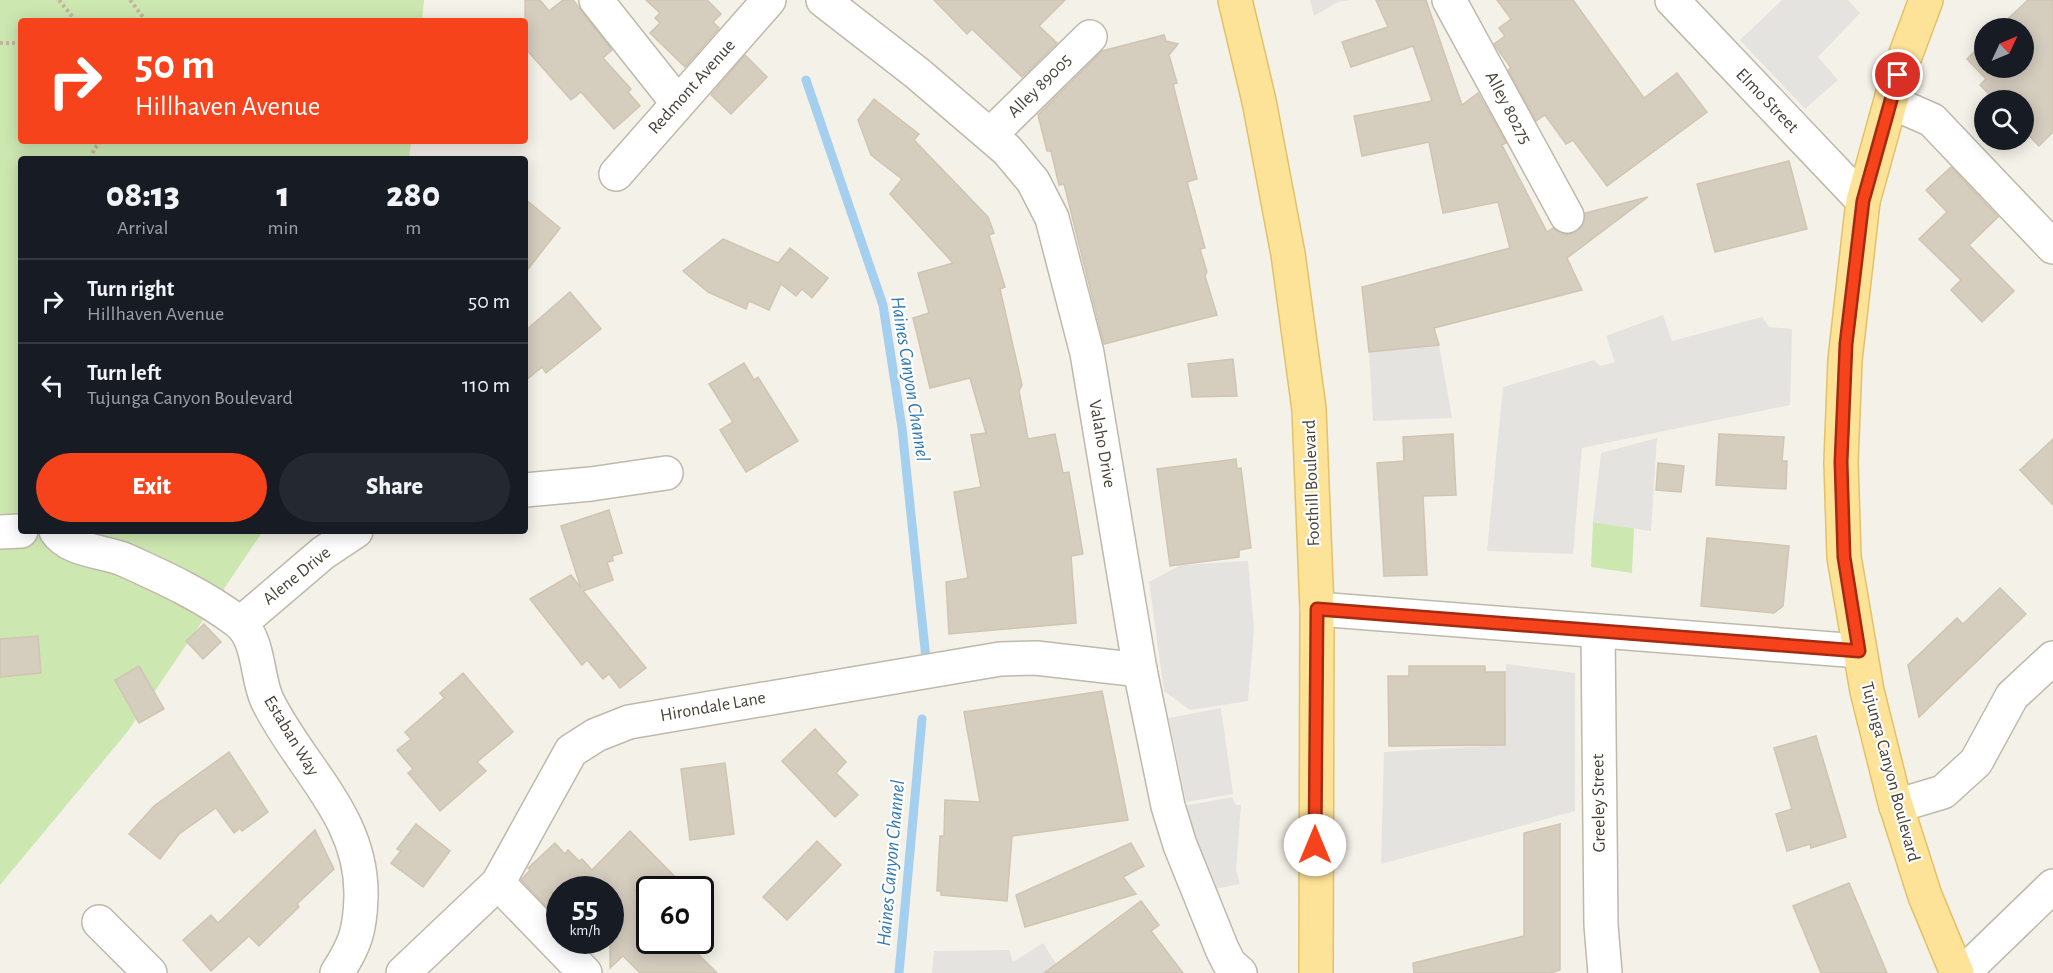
<!DOCTYPE html>
<html lang="en">
<head>
<meta charset="utf-8">
<style>
  :root { --surface:#171b24; --page:#242831; --text:#f1f3f6; --muted:#9ea1a6; --line:#363941; --accent:#f7431c }
  body { margin:0; font-family:"Alegreya Sans",sans-serif; background:var(--page); color:var(--text); height:100vh; display:flex; flex-direction:column; font-size:22px; white-space:nowrap }
  * { box-sizing:border-box; margin:0 }
  p { font-size:20px; color:var(--muted) }
  .icon { flex:none; width:33px; height:33px; fill:none; stroke:currentColor; stroke-width:2; stroke-linecap:round; stroke-linejoin:round }
  .map { position:relative; flex:1; overflow:hidden }
  .side { position:absolute; left:18px; top:156px; width:510px; height:378px; display:flex; flex-direction:column; background:var(--surface); border-radius:6px; box-shadow:0 3px 15px #0003 }
  .side>* { flex:none }
  .banner { position:absolute; left:18px; top:18px; width:510px; height:126px; border-radius:6px; box-shadow:0 3px 15px #0003; background:#f7431c; color:#fff; overflow:hidden }
  .needle { width:39px; rotate:46deg }
  .controls { position:absolute; left:1974px; top:18px; display:grid; gap:12px }
  .controls a { display:grid; place-items:center; width:60px; height:60px; border-radius:50%; background:var(--surface); box-shadow:0 3px 15px #0003; font-size:30px }
  .speed { position:absolute; left:546px; top:876px; display:flex; gap:12px; font-size:30px; font-weight:700; text-align:center }
  .speed>* { display:grid; place-content:center; width:78px; height:78px; border-radius:50%; background:var(--surface); box-shadow:0 3px 15px #0003; line-height:1 }
  .speed small { font-size:15px; font-weight:400 }
  .speed .limit { border:3px solid #111; border-radius:9px; background:#fff; color:#111 }
  .pin { position:absolute; display:grid; place-items:center; width:51px; height:51px; color:#fff; margin:-26px; border:3px solid #fff; border-radius:50%; box-shadow:0 2px 6px #0007 }
  .me { position:absolute; width:66px; margin:-33px; rotate:0deg; stroke-linejoin:round; filter:drop-shadow(0 0 4px #0008) }
  .turn { display:flex; align-items:center; gap:21px; height:126px; padding:0 18px; font-size:27px }
  .turn .icon { width:78px; height:78px; stroke-width:2.5 }
  .turn b { display:block; font-size:42px; line-height:51px }
  .eta { display:flex; justify-content:space-evenly; align-items:center; height:102px; text-align:center }
  .eta b { font-size:36px; font-weight:800; line-height:42px }
  .cta { display:flex; gap:12px; margin-top:auto; padding:12px 18px }
  .cta a { flex:1; height:69px; border-radius:36px; background:var(--accent); color:#fff; font-size:24px; font-weight:800; line-height:69px; text-align:center }
  .cta a+a { background:var(--page); color:var(--text) }
  ul { padding:0; list-style:none }
  li { display:flex; align-items:center; gap:18px; height:84px; padding:0 18px; border-top:2px solid var(--line) }
  li div { flex:1 }
  li b { display:block; font-size:22px }
  li em { font-style:normal }
  .map>svg:first-child { display:block }
  .green { fill:#cde7b1 }
  .parking { fill:#e5e3e0 }
  .lines { fill:none; stroke-linecap:round; stroke-linejoin:round }
  .stream { stroke:#a5cfef; stroke-width:9 }
  .building { fill:#d5cdbe; stroke:#d0c5b1; stroke-width:1.5 }
  .minor-casing { stroke:#bfb9ab; stroke-width:36 }
  .major-casing { stroke:#e2c168; stroke-width:36 }
  .path { stroke:#c1b59c; stroke-width:4; stroke-dasharray:3 3; stroke-linecap:butt }
  .minor { stroke:#fff; stroke-width:33 }
  .major { stroke:#fde398; stroke-width:33 }
  .route-casing { stroke:#a12c12; stroke-width:15 }
  .route { stroke:#f7431c; stroke-width:10 }
  .labels { text-anchor:middle; dominant-baseline:central; stroke-width:4.5; stroke-linejoin:round; paint-order:stroke }
  .street-label { font-size:18px; fill:#474137; stroke:#fff }
  .water-label { font-size:20px; font-style:italic; fill:#3178b2; stroke:#fff }
</style>
</head>
<body>
<div class="map">
<svg width="2053" height="973" viewBox="0 0 2053 973">
  <rect width="100%" height="100%" fill="#f4f1e8"/>
  <!-- green -->
  <g class="green">
    <path d="M0,0h424l-2,21h-401v120h390l-2,18h-388v372h242l-135,200 -128,154z"/>
    <path d="M1593,522l41,6 -2,45 -41,-6z"/>
  </g>
  <!-- parking -->
  <g class="parking">
    <path d="M1310,0h40l-12,2 -24,14z"/>
    <path d="M1782,0h66l12,13 -42,44 20,23 -33,29 -65,-69z"/>
    <path d="M1663,315l9,26 90,-24 7,10 23,2 -2,76 -208,43 -9,106 -86,-3 16,-164 91,-27 6,6 15,-4 -9,-26z"/>
    <path d="M1439,345l13,73 -79,3 -4,-69z"/>
    <path d="M1657,438l-6,93 -58,-9 8,-69z"/>
    <path d="M1248,561l6,68 -6,72 -58,9 -26,-19 -15,-109 32,-17z"/>
    <path d="M1506,664l69,9v138l-194,53 3,-112 121,-7z"/>
    <path d="M1221,708l12,86 -47,8 -17,-84z"/>
    <path d="M1232,797l4,8h5l-5,65 4,14 -25,5 -31,-83z"/>
    <path d="M1043,943l19,30h-130l2,-22 75,-1 4,12z"/>
  </g>
  <g class="lines">
    <!-- stream -->
    <g class="stream">
      <path d="M806,80l77,225 19,123 24,231"/>
      <path d="M899,973l23,-254"/>
    </g>
  </g>
  <!-- building -->
  <g class="building">
    <path d="M525,0h15l9,11 14,-11h10l39,50 -9,8 28,31 -3,3 12,14 -26,23 -33,-37 -10,8 -46,-52z"/>
    <path d="M646,0h61l14,14 -8,8 6,6 -34,39 -35,-34 10,-10 -5,-5 5,-5z"/>
    <path d="M934,0h131l-26,26 18,17 -35,34 -50,-48 -5,5z"/>
    <path d="M1376,0h50l36,105 16,-12 28,50 -4,2 45,87 6,-4 13,7 9,-2 8,-8 2,-12 63,-16 -81,61 15,32 -148,38 5,17 -70,7 -7,-65 148,-39 -12,-46 -55,11 -14,-71 -67,14 -8,-40 78,-15 -19,-55 -62,21 -9,-25 46,-15z"/>
    <path d="M1497,0h76l71,98 33,-25 30,39 -100,74 -34,-46 -7,4 -21,-29 -9,6 -28,-51 3,-2 -17,-24 11,-8 -6,-8 12,-9z"/>
    <path d="M2028,0h25v132l-14,14 -15,-16v-30h-29l-15,-15 6,-6 -19,-20 17,-17v26h40v-40h-26z"/>
    <path d="M1164,35l2,6 12,3 -9,11 8,28 -4,1 24,95 -10,3 18,66 -5,1 7,23 -2,4 12,39 -113,29 -40,-160 -5,1 -8,-34h-4l-9,-36 64,-64z"/>
    <path d="M745,55l22,22 -36,37 -20,-19z"/>
    <path d="M874,99l45,35 -5,6 74,77 6,16 -5,2 16,52 -5,2 22,96 -3,6 9,48 27,-5 8,39 6,-1 14,82 -12,2 5,67 -127,11 -3,-52 22,-4 -14,-86 27,-5 -10,-52 15,-2 -16,-55 -40,10 -17,-70 16,-5 -11,-40 35,-10 -63,-69 12,-15 -31,-24 -13,-35z"/>
    <path d="M1789,161l18,68 -92,23 -18,-68z"/>
    <path d="M1951,167l47,50 -29,28 45,46 -32,31 -31,-32 10,-10 -42,-41 28,-27 -21,-22z"/>
    <path d="M525,199l35,29 -35,45z"/>
    <path d="M723,239l55,24 12,-15 38,30 -16,20 -10,-9 -6,7 -15,-12 -12,26 -20,-9 -3,8 -38,-17 -25,-21z"/>
    <path d="M570,292l31,37 -55,44 -4,-6 -17,14v-50z"/>
    <path d="M1233,359l4,37 -45,1 -4,-33z"/>
    <path d="M744,363l10,17 4,-3 40,64 -52,31 -26,-42 13,-8 -24,-38z"/>
    <path d="M1453,434l3,61 -33,1 4,79 -43,1 -7,-113 27,-2 -1,-24z"/>
    <path d="M1719,434l65,3 -2,24h5l-1,28 -70,-4z"/>
    <path d="M2053,439v66l-33,-35z"/>
    <path d="M1236,459l1,10 4,-1 10,80 -12,2v7l-69,9 -13,-97z"/>
    <path d="M1658,463l26,3 -3,26 -25,-2z"/>
    <path d="M609,510l13,43 -10,3 1,5 -6,1 6,18 -30,11 63,77 -26,20 -11,-14 -6,5 -16,-19 -5,5 -52,-66 41,-24 10,13 -20,-62z"/>
    <path d="M1707,538l82,8 -6,60 -9,7 -73,-7z"/>
    <path d="M2000,588l26,26 -107,103 -11,-52 49,-47 6,6z"/>
    <path d="M204,624l17,18 -18,17 -17,-18z"/>
    <path d="M38,636l3,37 -41,4v-38z"/>
    <path d="M139,666l25,43 -25,14 -24,-43z"/>
    <path d="M1409,666h76v6h20v73l-116,1 -1,-70h21z"/>
    <path d="M463,673l50,59 -36,30 9,9 -46,40 -32,-38 5,-4 -16,-19 14,-11 -6,-7 39,-34 -4,-5z"/>
    <path d="M1102,691l26,129 -116,16 -5,65 -66,-6v-4h-4l3,-55h4l1,-36 35,2 -16,-90z"/>
    <path d="M815,729l31,33 -10,11 22,22 -23,22 -53,-56z"/>
    <path d="M1816,736l30,101 -35,11 -1,-4 -23,7 -11,-37 16,-5 -18,-61z"/>
    <path d="M229,752l39,60 -26,19 -2,-3 -6,5 -18,-25 -37,26 -19,25 -31,-25 25,-28z"/>
    <path d="M725,763l9,71 -44,6 -9,-71z"/>
    <path d="M416,824l34,27 -27,36 -32,-24 10,-12 -4,-2z"/>
    <path d="M1560,824v146l-10,3h-136l-1,-10 111,-27v-103z"/>
    <path d="M315,830l19,39 -37,35 2,3 -40,39 -10,-10 -38,35 -28,-31 28,-25 7,8z"/>
    <path d="M630,831l58,59h-54l16,15v35h34l33,33h-77l-17,-17 -13,12v-78h-50v30l-39,-40 9,-10 -2,-2 27,-25 10,11 3,-4 11,11 3,-2 10,11z"/>
    <path d="M817,841l24,24 -54,55 -24,-23z"/>
    <path d="M1131,843l13,23 -21,11 13,17 -111,33 -9,-32z"/>
    <path d="M1849,883l38,90h-66l-28,-67z"/>
    <path d="M1141,901l18,24 -8,6 32,42h-139z"/>
  </g>
  <g class="lines">
    <defs>
      <g id="minor">
        <path d="M596,0l81,102"/>
        <path d="M823,0l94,73 90,77 26,31 19,37 35,135 53,317 28,136 12,39 42,104 7,14 11,10"/>
        <path d="M1449,0l118,216"/>
        <path d="M1672,0l191,201"/>
        <path d="M1891,102l41,18 121,127"/>
        <path d="M990,135l100,-98"/>
        <path d="M616,174l153,-174"/>
        <path d="M525,490l66,-6 75,-11"/>
        <path d="M56,531c13,20 48,20 69,29 38,17 79,36 112,61 23,17 19,55 30,79 33,68 96,116 94,197 -1,34 -6,48 -24,76"/>
        <path d="M0,532l21,-1"/>
        <path d="M1317,609l542,42"/>
        <path d="M241,623l82,-70 33,-22"/>
        <path d="M1598,632l3,293 4,48"/>
        <path d="M1896,806l47,-14 33,-30 36,-66 41,-38"/>
        <path d="M498,883l87,90"/>
        <path d="M99,922l51,51"/>
        <path d="M403,973l95,-90 73,-132 25,-16 33,-13 371,-63 36,-1 104,12"/>
        <path d="M1963,973l90,-87"/>
      </g>
      <g id="major">
        <path d="M1235,0l24,101 29,153 21,155 8,200 -1,364"/>
        <path d="M1926,0l-28,75 -35,126 -18,159 -4,102 3,95 23,134 27,108 31,97 32,77"/>
      </g>
    </defs>
    <!-- minor casing -->
    <use href="#minor" class="minor-casing"/>
    <!-- major casing -->
    <use href="#major" class="major-casing"/>
    <!-- path -->
    <g class="path">
      <path d="M59,0l17,21"/>
      <path d="M130,0l16,21"/>
      <path d="M0,43h21"/>
      <path d="M91,159l3,-10 7,-8"/>
    </g>
    <!-- minor -->
    <use href="#minor" class="minor"/>
    <!-- major -->
    <use href="#major" class="major"/>
  </g>
  <g class="lines">
    <defs>
      <path id="route" d="M1315,845l2,-236 542,42 -15,-94 -3,-95 5,-118 17,-143 35,-126"/>
    </defs>
    <!-- route casing -->
    <use href="#route" class="route-casing"/>
    <!-- route -->
    <use href="#route" class="route"/>
  </g>
  <g class="labels">
    <!-- street labels -->
    <g class="street-label">
      <text transform="translate(1040 86) rotate(-45)">Alley 89005</text>
      <text transform="translate(692 87) rotate(-48)">Redmont Avenue</text>
      <text transform="translate(1767 101) rotate(46)">Elmo Street</text>
      <text transform="translate(1508 108) rotate(62)">Alley 80275</text>
      <text transform="translate(1102 444) rotate(80)">Valaho Drive</text>
      <text transform="translate(1312 483) rotate(-92)">Foothill Boulevard</text>
      <text transform="translate(297 576) rotate(-39)">Alene Drive</text>
      <text transform="translate(713 707) rotate(-10)">Hirondale Lane</text>
      <text transform="translate(291 736) rotate(59)">Estaban Way</text>
      <text transform="translate(1890 772) rotate(75)">Tujunga Canyon Boulevard</text>
      <text transform="translate(1599 803) rotate(-91)">Greeley Street</text>
    </g>
    <!-- water labels -->
    <g class="water-label">
      <text transform="translate(910 379) rotate(81)">Haines Canyon Channel</text>
      <text transform="translate(891 863) rotate(-85)">Haines Canyon Channel</text>
    </g>
  </g>
</svg>
<div class="controls">
<a><svg class="needle" viewBox="-14 -14 28 28"><path d="M0-13l5 13h-10z" fill="#e53935"/><path d="M0 13l5-13h-10z" fill="#9ea1a6"/></svg></a>
<a><svg class="icon" aria-label="search" viewBox="0 0 24 24"><circle cx="10" cy="10" r="6"/><path d="M15 15l6 6"/></svg></a>
</div>
<div class="speed"><div>55<small>km/h</small></div><div class="limit">60</div></div>
<div class="pin" style="left:1898px;top:75px;background:#d93025"><svg class="icon" aria-label="arrive" viewBox="0 0 24 24"><path d="M6 21V4h12l-3 4 3 4H6"/></svg></div>
<svg class="me" style="left:1315px;top:845px" viewBox="-20 -20 40 40"><circle r="19" fill="#fff"/><path d="M0-13L10 11 0 6-10 11z" fill="#f7431c"/></svg>
<div class="banner">
<div class="turn"><svg class="icon" aria-label="right" viewBox="0 0 24 24"><path d="M7 20v-9h11M14 6l5 5-5 5"/></svg><div><b>50 m</b>Hillhaven Avenue</div></div>
</div>
<section class="side">
<div class="eta">
<div><b>08:13</b><p>Arrival</p></div>
<div><b>1</b><p>min</p></div>
<div><b>280</b><p>m</p></div>
</div>
<ul>
<li><svg class="icon" aria-label="right" viewBox="0 0 24 24"><path d="M7 20v-9h11M14 6l5 5-5 5"/></svg><div><b>Turn right</b><p>Hillhaven Avenue</p></div><em>50 m</em></li>
<li><svg class="icon" aria-label="left" viewBox="0 0 24 24"><path d="M17 20v-9H6M10 6l-5 5 5 5"/></svg><div><b>Turn left</b><p>Tujunga Canyon Boulevard</p></div><em>110 m</em></li>
</ul>
<div class="cta"><a>Exit</a><a>Share</a></div>
</section>
</div>
</body>
</html>
